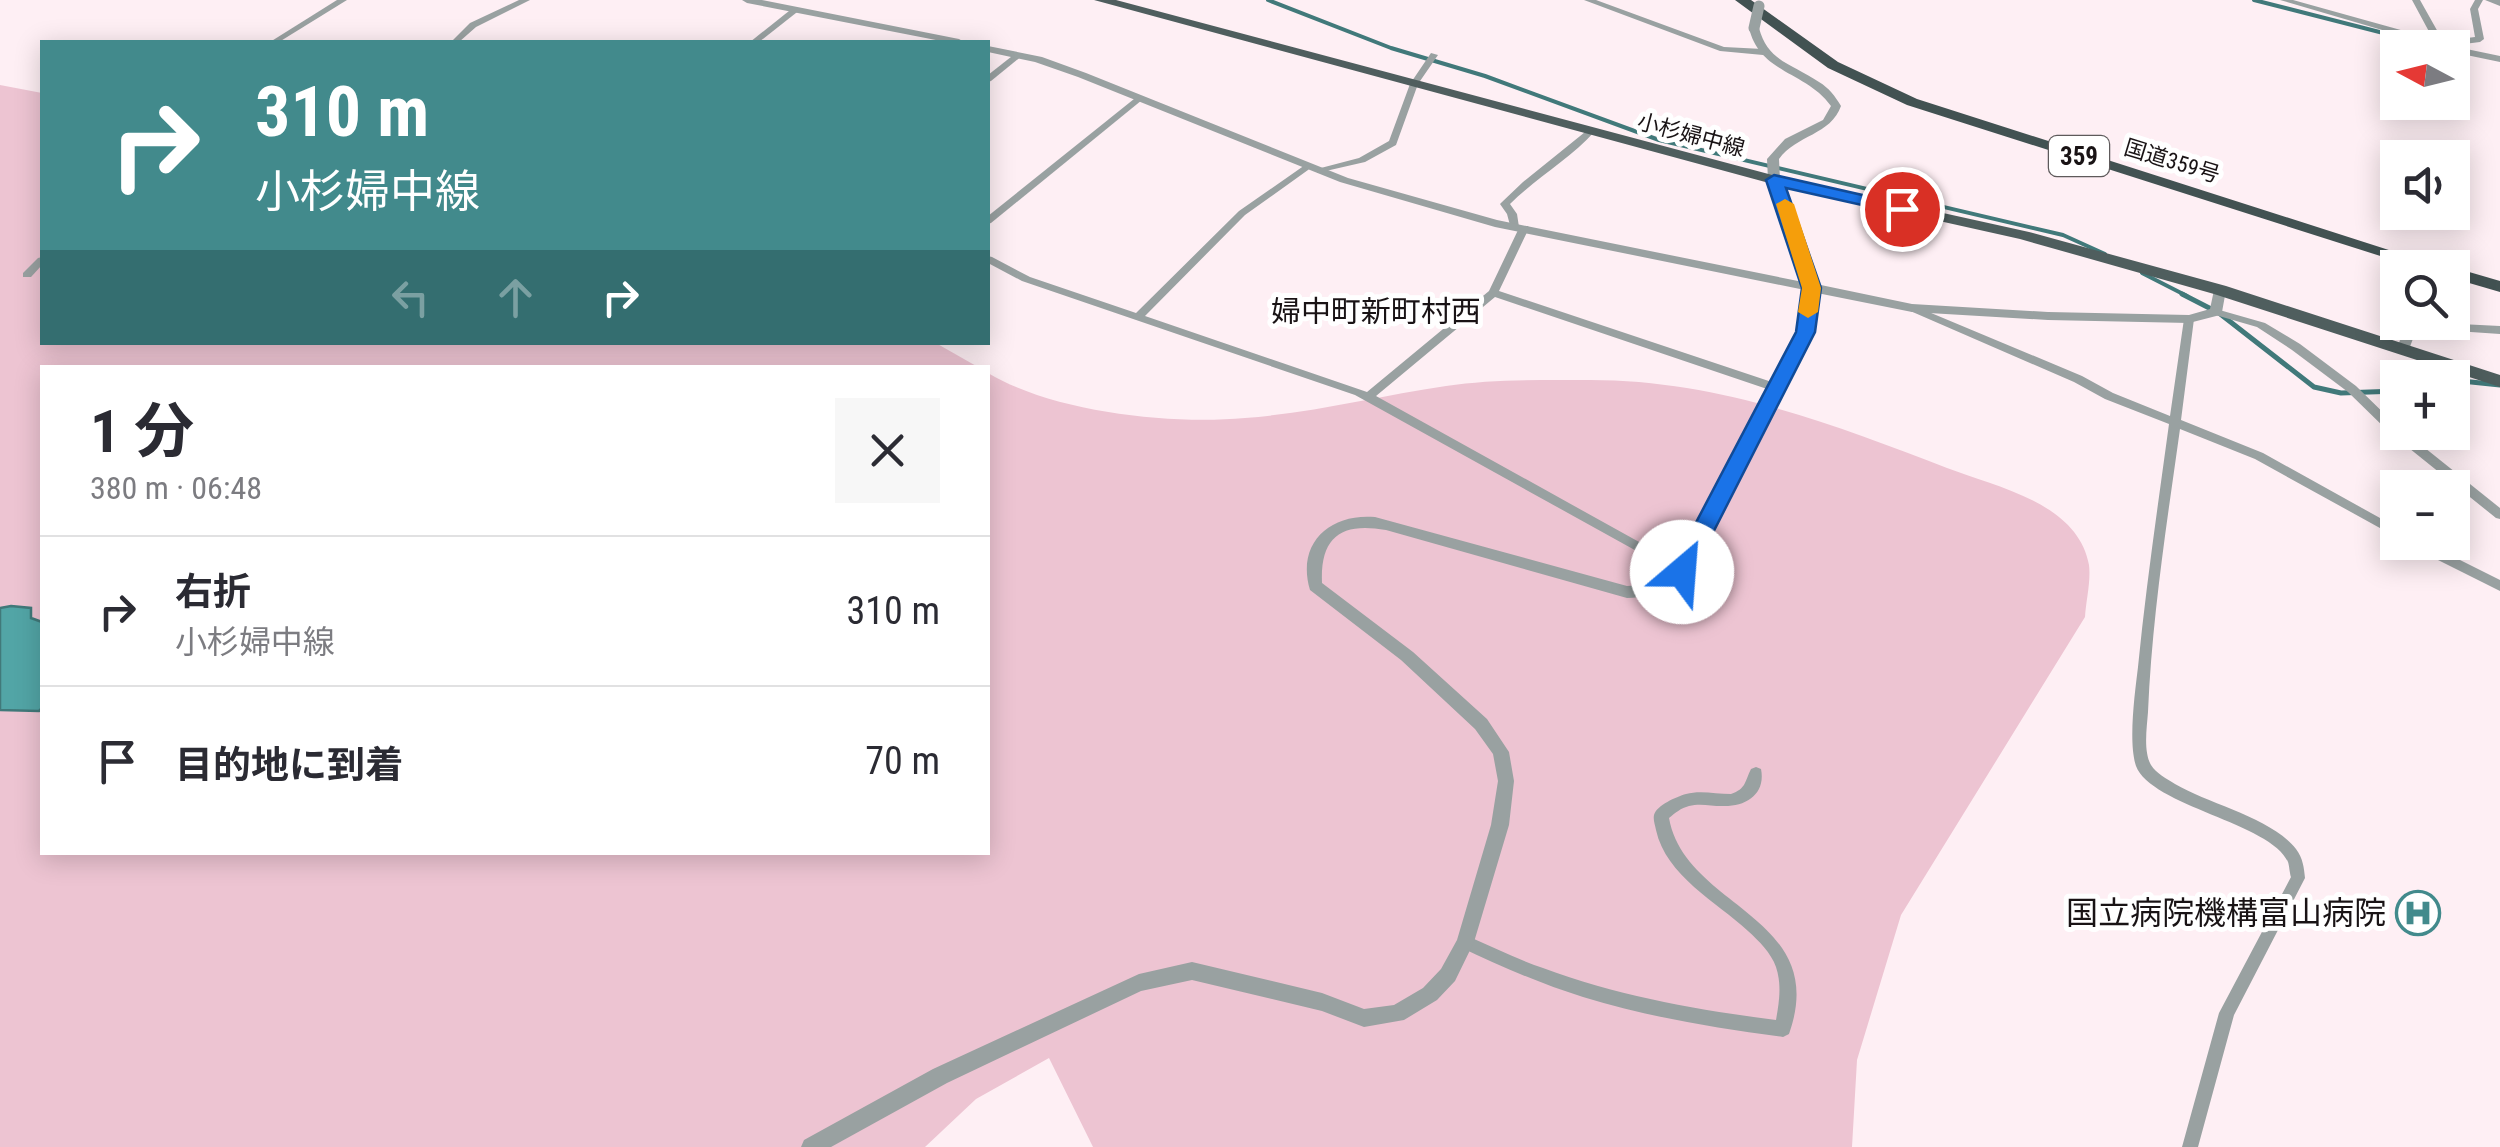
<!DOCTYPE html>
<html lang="ja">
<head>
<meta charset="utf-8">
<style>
  :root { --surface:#fff; --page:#f7f7f7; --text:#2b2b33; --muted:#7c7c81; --line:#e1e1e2 }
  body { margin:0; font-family:"Roboto Condensed","Noto Sans JP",sans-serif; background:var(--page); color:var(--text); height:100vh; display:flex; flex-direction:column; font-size:38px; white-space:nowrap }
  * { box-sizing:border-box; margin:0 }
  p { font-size:32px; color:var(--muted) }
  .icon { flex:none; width:55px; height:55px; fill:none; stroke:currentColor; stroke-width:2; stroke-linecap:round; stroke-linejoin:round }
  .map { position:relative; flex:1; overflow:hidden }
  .panel { position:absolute; left:40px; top:365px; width:950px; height:490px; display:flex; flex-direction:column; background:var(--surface); border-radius:0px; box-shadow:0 5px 25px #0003 }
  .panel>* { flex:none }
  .guide { position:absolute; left:40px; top:40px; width:950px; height:305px; border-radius:0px; box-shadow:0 5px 25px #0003; background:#428a8c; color:#fff; overflow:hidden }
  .needle { width:65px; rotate:277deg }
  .buttons { position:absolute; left:2380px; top:30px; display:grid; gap:20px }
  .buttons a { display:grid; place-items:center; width:90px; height:90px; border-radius:0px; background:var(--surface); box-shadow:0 5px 25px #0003; font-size:50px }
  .pin { position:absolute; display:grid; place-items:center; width:85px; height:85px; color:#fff; margin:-42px; border:5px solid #fff; border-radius:50%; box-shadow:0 2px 10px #0007 }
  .me { position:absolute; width:110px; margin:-55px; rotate:27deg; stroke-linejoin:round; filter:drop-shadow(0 0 8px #0008) }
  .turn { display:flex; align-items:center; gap:35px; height:210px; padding:0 50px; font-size:45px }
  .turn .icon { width:130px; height:130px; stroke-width:2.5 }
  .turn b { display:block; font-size:70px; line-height:85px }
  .lanes { display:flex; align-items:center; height:95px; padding:0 50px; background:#0003; justify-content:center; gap:50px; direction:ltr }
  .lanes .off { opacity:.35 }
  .round { display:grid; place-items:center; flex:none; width:105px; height:105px; border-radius:0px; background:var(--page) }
  .head { display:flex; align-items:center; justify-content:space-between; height:170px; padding:0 50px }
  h1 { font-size:60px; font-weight:700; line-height:75px }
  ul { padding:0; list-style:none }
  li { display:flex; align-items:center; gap:30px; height:150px; padding:0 50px; border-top:2px solid var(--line) }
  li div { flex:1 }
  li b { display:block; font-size:38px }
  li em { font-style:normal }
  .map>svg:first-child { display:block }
  .green { fill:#edc4d2 }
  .water { fill:#52a5a6; stroke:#41797a; stroke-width:2.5 }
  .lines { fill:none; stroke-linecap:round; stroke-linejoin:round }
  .stream-far1 { stroke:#41797a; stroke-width:4 }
  .stream { stroke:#41797a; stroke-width:5 }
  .minor { fill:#99a1a1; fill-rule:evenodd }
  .tertiary { fill:#99a1a1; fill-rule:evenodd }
  .primary { fill:#4f5e5e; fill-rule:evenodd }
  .trunk { fill:#425252; fill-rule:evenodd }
  .tertiary-bridge { stroke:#99a1a1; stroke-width:11 }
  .route { fill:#1a73e8; stroke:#114b97; stroke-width:2.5 }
  .slow { fill:#f59e0b }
  .labels { text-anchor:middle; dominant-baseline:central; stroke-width:10; stroke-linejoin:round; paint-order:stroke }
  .far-street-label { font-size:22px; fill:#191315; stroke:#fff }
  .shield { fill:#fff; stroke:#5e5a5b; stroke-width:2.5 }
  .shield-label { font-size:25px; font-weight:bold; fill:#191315 }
  .neighbourhood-label { font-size:30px; fill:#191315; stroke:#fff }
  .near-poi-label { font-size:32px; fill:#191315; stroke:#fff; text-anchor:end }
</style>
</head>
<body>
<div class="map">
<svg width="2500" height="1147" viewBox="0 0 2500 1147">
  <rect width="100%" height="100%" fill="#feeff4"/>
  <!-- green -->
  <path class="green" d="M0,85l42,8v249h892l44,25 -936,1v484h946v-479c65,39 181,52 257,45 67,-5 134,-22 201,-32 46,-7 97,-6 144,-6 127,0 240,43 357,88 50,19 131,35 142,97 2,16 -3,36 -4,52l-184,298 -44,145 -5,87h-759l-44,-89 -73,41 -51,48h-925z"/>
  <!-- water -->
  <path class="water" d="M11,606l20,2v10l11,4v86l-3,3 -39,-1v-102z"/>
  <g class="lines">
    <!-- stream-far1 -->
    <g class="stream-far1">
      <path d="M1268,0l123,48 94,28 174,64 404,95 42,19"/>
      <path d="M2254,0l188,48"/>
      <path d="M2142,273l45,23"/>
    </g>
    <!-- stream -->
    <g class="stream">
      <path d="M2182,294l37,19 95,74 27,6 57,-2"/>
      <path d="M2452,380l48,5"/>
    </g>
    <!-- minor -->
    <g class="minor">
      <path d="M337,0h10l-68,42h-9z"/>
      <path d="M519,0h11l-54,27 -17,15h-8l19,-19z"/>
      <path d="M1584,0h12l128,47 39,2 4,3 -4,3 -43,-4z"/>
      <path d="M2280,0h13l140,39 -21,-39h8l23,41 32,-4 -5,-28 5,-9h8l-5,9 6,30 -4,3 -40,5z"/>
      <path d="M794,7l7,2 -42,33h-9z"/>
      <path d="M2452,46l48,10v6l-48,-10v-4h-3z"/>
      <path d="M1016,53l7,2 -32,26 -3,1v-7z"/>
      <path d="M1431,53l7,2 -20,29 -22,61 -31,17 -48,11v-4l42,-11 30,-17 21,-57z"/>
      <path d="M1139,95l4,3 -1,2 -151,123 -3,1v-8z"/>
      <path d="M1590,128l5,3c-25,28 -59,47 -85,73l7,10 2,13 -2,2h-6l-4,-15 -7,-10 2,-2 21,-20z"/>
      <path d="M1305,165l5,3 -2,2 -63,45 -100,101 222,76 122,-101 30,-63 1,-2h8l1,2 -30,63 282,94 2,3 -2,3h-8l-278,-94 -119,99 310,172 2,3 -2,3h-8l-323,-179 -333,-114 -34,-18v-7l4,1 38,20 106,36 103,-102z"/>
      <path d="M42,257v8l-11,12h-8v-4l15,-15z"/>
      <path d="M1912,305l170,71 31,17 57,23 14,-97 5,-3 4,1 1,2 -13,101 82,33 135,75v10l-143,-79 -75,-30c-13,93 -28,188 -32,283 -1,15 -5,39 3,53 5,8 16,14 24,19 34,20 97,34 121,65 7,9 8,19 9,29l-71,137 -36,132h-16l37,-134 72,-136c-1,-1 -2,-13 -3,-15 -17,-39 -137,-56 -152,-96 -8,-24 -1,-74 2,-99 8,-81 20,-162 31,-243l-64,-25 -31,-17 -166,-72v-4z"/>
      <path d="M2216,309l49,14 35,21 56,42 42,41v5h7l95,76v11l-4,-1 -107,-86 -41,-40 -56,-42 -35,-23 -45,-13 -1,-2z"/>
      <path d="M2406,542h18l76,38v11l-92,-46z"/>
      <path d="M1756,767l5,2c5,25 -15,38 -39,37 -11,0 -22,-3 -33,0 -8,2 -14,7 -20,12 16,91 162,97 120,216l-6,3c-68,-9 -135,-20 -200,-40 -42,-13 -83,-31 -123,-50l-3,-5 3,-5 5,-2c26,11 51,24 78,33 75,28 154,42 233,52 3,-17 6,-35 0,-53 -5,-14 -17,-26 -28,-36 -31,-29 -82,-55 -92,-101 -1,-5 -3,-10 -2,-15 3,-10 22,-18 32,-21 14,-4 30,0 45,0 15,-5 14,-13 20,-25z"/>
    </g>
    <!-- tertiary -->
    <g class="tertiary">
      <path d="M742,0h20l197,39 5,3h-18l-199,-39z"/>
      <path d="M2485,0h15v6z"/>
      <path d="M1754,25l5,3c9,34 34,36 60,54 10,6 16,14 22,24 -10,29 -45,29 -62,53l1,21 36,104 96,20 136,8 141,3 21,-6 4,-19 6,-4 6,4 -4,22 -2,3 -31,8 -141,-3 -136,-8 -95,-19 -6,39 -122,239c-20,26 -30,25 -62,27l-241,-68c-44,-8 -66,6 -64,53l91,69 74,67 22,33 5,29 -5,44 -35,117 -19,39 -18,19 -33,20 -40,7 -42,-16 -130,-31 -51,11 -194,92 -116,64h-30l3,-7 129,-71 206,-95 53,-12 130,31 42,16 30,-4 29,-17 18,-19 16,-29 34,-115 7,-44 -5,-27 -18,-25 -74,-69 -91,-70c-14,-47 20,-77 65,-73l252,69 29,-2 21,-17 122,-235 6,-42 -310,-63 -155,-45 -262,-105 -43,-15 -47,-10v-6l54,11 44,16 262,105 149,42 306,62 -35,-102 -1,-21 18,-20 38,-19 8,-14c-25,-35 -71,-32 -82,-78z"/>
      <path d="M2420,322l80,4v8l-73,-5 -13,7 -6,16h-10l-1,-3 6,-18z"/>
    </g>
    <!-- primary -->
    <path class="primary" d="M1094,0h22l660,176 253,56 197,54 274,89v12l-286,-93 -194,-55 -251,-56z"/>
    <!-- trunk -->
    <g class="trunk">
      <path d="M1735,0h16l87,62 79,37 528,169h-27l-511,-163 -79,-37z"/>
      <path d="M2452,267l48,14v11l-48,-14z"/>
    </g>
    <!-- tertiary-bridge -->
    <path class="tertiary-bridge" d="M1754,28l5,-22"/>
  </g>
  <!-- route -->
  <path class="route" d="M1774,175l128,29 9,5 -9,5 -116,-26 35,100 -6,44 -122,240 -11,8 -12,-8 126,-240 6,-44 -36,-108z"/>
  <!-- slow -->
  <path class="slow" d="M1785,199l9,5 27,84 -3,24 -10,6 -10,-6 4,-24 -26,-84z"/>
  <!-- icons -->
  <defs>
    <symbol id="hospital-ring" viewBox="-11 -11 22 22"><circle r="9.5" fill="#fff" stroke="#428a8c" stroke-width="1.5"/><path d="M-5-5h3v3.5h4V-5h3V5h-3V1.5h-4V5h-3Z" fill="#428a8c"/></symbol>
  </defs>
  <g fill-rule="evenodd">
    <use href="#hospital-ring" x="2393" y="888" width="50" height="50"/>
  </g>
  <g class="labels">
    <!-- far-street labels -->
    <g class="far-street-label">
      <text transform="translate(1691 135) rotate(15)">小杉婦中線</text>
      <text transform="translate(2172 161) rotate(17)">国道359号</text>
    </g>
    <!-- shield labels -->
    <rect class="shield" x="2049" y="136" width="60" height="40" rx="8"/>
    <g class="shield-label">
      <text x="2079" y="156">359</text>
    </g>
    <!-- neighbourhood labels -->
    <g class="neighbourhood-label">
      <text x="1376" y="311">婦中町新町村西</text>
    </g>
    <!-- near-poi labels -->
    <g class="near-poi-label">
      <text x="2386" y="913">国立病院機構富山病院</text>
    </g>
  </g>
</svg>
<div class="buttons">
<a><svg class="needle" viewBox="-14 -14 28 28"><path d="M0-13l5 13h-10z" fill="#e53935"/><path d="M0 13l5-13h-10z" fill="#7c7c81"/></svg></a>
<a><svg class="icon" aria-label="sound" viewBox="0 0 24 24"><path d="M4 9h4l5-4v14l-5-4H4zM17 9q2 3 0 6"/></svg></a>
<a><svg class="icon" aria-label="search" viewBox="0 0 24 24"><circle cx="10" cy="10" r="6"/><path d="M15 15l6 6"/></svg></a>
<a>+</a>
<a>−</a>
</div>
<div class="pin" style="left:1902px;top:209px;background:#d93025"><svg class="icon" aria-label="arrive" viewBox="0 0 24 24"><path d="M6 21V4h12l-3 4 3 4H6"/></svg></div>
<svg class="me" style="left:1682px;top:572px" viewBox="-20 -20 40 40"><circle r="19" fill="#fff"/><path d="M0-13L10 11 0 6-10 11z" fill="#1a73e8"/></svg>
<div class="guide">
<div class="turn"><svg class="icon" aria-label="right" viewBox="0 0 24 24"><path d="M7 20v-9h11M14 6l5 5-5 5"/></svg><div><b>310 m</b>小杉婦中線</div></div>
<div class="lanes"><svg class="icon off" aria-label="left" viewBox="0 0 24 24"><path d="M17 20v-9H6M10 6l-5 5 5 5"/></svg><svg class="icon off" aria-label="ahead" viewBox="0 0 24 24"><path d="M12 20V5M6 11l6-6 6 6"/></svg><svg class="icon" aria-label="right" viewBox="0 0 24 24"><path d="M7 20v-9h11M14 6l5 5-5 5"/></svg></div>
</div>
<section class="panel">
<div class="head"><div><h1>1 分</h1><p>380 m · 06:48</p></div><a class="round"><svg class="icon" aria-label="close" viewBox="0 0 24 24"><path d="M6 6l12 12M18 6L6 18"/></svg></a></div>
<ul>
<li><svg class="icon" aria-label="right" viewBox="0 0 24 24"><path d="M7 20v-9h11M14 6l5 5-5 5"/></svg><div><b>右折</b><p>小杉婦中線</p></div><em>310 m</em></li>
<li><svg class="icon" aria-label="arrive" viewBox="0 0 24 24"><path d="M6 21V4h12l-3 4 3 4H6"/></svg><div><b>目的地に到着</b></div><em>70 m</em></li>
</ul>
</section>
</div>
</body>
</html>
